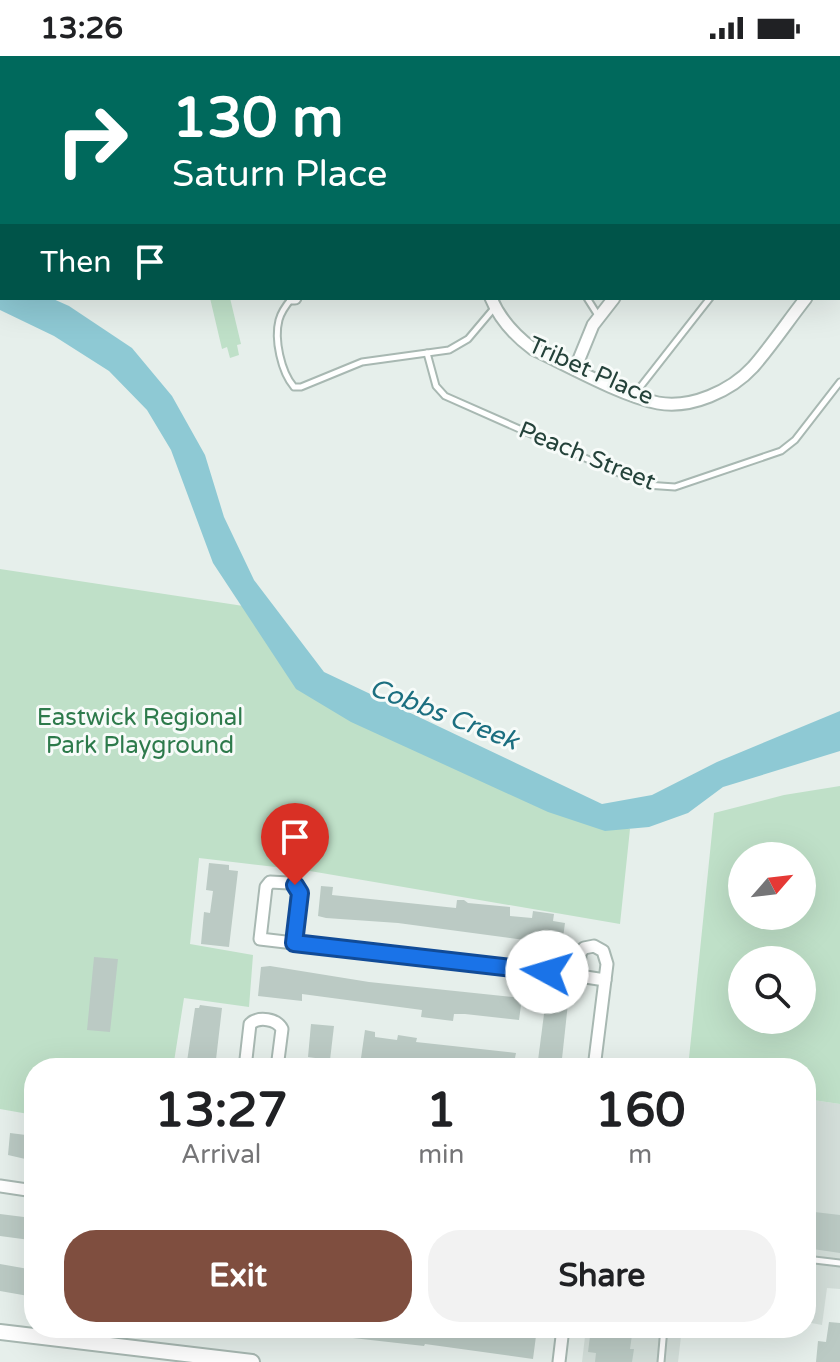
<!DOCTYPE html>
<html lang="en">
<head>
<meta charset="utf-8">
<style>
  :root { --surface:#fff; --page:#f2f2f2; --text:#202124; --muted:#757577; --accent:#7f4e3f }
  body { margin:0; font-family:"Varela Round",sans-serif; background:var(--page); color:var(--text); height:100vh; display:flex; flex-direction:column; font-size:30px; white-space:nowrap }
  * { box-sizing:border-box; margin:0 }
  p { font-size:26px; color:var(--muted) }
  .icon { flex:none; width:44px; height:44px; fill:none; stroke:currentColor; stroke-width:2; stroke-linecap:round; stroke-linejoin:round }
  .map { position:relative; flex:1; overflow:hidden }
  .panel { position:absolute; left:24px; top:1002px; width:792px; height:280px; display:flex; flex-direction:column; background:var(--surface); border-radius:32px; box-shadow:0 8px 32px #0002 }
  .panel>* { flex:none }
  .guide { position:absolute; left:0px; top:0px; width:840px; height:244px; box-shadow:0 8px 32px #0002; background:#00695c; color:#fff; overflow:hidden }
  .needle { width:52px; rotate:62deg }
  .tools { position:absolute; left:728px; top:786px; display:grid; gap:16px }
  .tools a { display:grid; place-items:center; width:88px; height:88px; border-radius:50%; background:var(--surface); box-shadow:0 8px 32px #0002; font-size:40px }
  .pin { position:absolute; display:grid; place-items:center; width:68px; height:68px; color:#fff; margin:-82px -34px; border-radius:50% 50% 50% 0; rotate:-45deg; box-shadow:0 0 8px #0007 }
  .pin .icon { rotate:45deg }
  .me { position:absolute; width:88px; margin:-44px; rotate:276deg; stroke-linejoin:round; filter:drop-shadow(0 0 6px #0008) }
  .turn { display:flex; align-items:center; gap:28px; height:168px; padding:0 40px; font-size:36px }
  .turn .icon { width:104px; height:104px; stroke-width:2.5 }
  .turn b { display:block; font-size:56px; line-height:68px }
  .then { display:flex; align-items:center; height:76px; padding:0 40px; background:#0003; gap:16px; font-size:30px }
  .eta { display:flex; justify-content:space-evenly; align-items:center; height:136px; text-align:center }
  .eta b { font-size:48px; font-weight:700; line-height:56px }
  .button { display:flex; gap:16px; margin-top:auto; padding:16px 40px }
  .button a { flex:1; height:92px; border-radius:32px; background:var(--accent); color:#fff; font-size:32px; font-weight:700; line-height:92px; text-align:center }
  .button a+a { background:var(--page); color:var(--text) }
  .status { display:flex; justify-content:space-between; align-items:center; height:56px; padding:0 40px; background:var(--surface); direction:ltr }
  .status svg { height:22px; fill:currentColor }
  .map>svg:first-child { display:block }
  .built { fill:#d4dfda }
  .green { fill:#bfe0c8; fill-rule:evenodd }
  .water { fill:#8ec9d4 }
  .building { fill:#bbcac4 }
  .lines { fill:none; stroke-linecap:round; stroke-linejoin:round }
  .service-casing { stroke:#a8b8b2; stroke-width:9 }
  .minor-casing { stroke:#a8b8b2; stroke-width:15 }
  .tertiary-casing { stroke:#a8b8b2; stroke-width:18 }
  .service { stroke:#fff; stroke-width:5 }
  .minor { stroke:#fff; stroke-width:11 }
  .tertiary { stroke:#fff; stroke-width:14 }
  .route-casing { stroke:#114b97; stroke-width:20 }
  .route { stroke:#1a73e8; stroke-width:14 }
  .labels { text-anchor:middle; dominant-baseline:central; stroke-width:6; stroke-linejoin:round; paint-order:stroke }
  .street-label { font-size:24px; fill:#24423a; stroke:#f7fbf9 }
  .park-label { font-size:24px; fill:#2d7a4b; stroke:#f7fbf9 }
  .water-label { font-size:26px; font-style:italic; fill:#1c6f80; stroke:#f7fbf9 }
</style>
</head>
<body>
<div class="status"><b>13:26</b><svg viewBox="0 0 49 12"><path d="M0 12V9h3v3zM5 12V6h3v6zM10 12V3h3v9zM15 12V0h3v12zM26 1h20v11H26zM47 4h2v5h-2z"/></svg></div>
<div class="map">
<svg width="840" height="1306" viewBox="0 0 840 1306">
  <rect width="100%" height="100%" fill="#e6efeb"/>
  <!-- built -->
  <g class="built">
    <path d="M0,0h407l-405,2v44z"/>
    <path d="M806,1043l34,5v185l-13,-1 -5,37 -16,-3z"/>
    <path d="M586,1272h96l-4,34h-96z"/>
  </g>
  <!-- green -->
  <g class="green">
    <path d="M210,242h20l11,46 -4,1 2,10 -9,3 -3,-11 -5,2z"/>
    <path d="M0,513l250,38 65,91 315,131 -10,95 -310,-53 -111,-13 -9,86 63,11 -4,52 -65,-9 -11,70h-139v47l-34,-6z"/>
    <path d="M840,730v318l-34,-5v-31h-118l26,-255 70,-18zM802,800v60h-60v-60zM742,904h60v60h-60z"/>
  </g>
  <!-- water -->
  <path class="water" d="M0,218l2,24h49l18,8 63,42 40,48 33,59 19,62 30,63 70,92 278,132 50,-9 65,-33 123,-51v40l-117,36 -35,26 -39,14 -44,4 -57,-19 -197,-90 -55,-33 -83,-126 -42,-113 -24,-40 -38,-39 -55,-35 -54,-26z"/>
  <!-- building -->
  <g class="building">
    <path d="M209,807l20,2v5l9,1 -9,76 -28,-3 3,-32 6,1 3,-22 -7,-1z"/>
    <path d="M321,830l12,1 -1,8 124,13 1,-8h7l4,3 42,4v9l22,2 1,-7 21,3 -1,7 12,2 -3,22 -164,-22 -72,-5 -8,-2z"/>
    <path d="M94,901l24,2 -8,73 -23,-2z"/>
    <path d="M270,910l99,16 153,16 -3,22 -54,-6h-11l-1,7 -32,-4 1,-7 -120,-16v7l-44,-5 3,-29z"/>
    <path d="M547,935l22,3 -8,74h-24z"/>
    <path d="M200,949l22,3 -7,60h-29l9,-60h4z"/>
    <path d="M311,968l23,2 -4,34 -22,-3z"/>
    <path d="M365,974l10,2v5l22,3 1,-5 19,3 -1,4 100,11 -3,15h-92l-53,-6v-3l-7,-1z"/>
    <path d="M10,1077l24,3v25l-26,-6z"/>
    <path d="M806,1155l34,4v38l-34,-5z"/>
    <path d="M0,1158l32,4 -2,22 -30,-4z"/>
    <path d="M0,1208l34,6v27l-34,-6z"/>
    <path d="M829,1266l11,1v39h-24l2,-21 8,1z"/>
    <path d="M335,1272h148l5,1v2l48,5 -3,23 -108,-15 -1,2 -89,-10z"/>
    <path d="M591,1272h42l-3,21h4l-2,13h-37l1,-9 -8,-1z"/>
  </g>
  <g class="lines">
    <defs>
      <g id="service">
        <path d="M512,2l2,-2"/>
        <path d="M714,2l1,-2"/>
        <path d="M838,85l2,-2"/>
        <path d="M292,242c-5,6 -11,14 -13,22 -5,19 2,52 15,67h7l61,-25 87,-12 19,-11 27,-32"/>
        <path d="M587,242l12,19"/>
        <path d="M427,297l9,33 9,10 201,89 29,2 106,-36 14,-11 45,-58"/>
        <path d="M634,339l76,-97"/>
        <path d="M595,1009l17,3"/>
        <path d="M806,1203l34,4"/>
        <path d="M661,1306l3,-34"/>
      </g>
      <g id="minor">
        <path d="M611,2l1,-2"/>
        <path d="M824,2l4,-2"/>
        <path d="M838,200l2,-3"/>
        <path d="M292,242h3"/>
        <path d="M491,242c9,22 23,37 42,51 34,16 89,47 125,54 33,6 73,-12 95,-36 19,-22 35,-46 53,-69"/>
        <path d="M575,313l18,-44 21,-27"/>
        <path d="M294,887l4,-55 -9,-5 -19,-1 -4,5 -6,52 34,4 285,33 26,4"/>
        <path d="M579,920l1,-23 4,-5 10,-2 9,5 4,13 -13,104"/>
        <path d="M245,1012l5,-44c9,-8 27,-5 32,5l-5,39"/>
        <path d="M0,1130l34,5"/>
        <path d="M559,1306l4,-34"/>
      </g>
      <path id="tertiary" d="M0,1276l252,30"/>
    </defs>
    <!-- service casing -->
    <use href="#service" class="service-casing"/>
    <!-- minor casing -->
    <use href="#minor" class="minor-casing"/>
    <!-- tertiary casing -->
    <use href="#tertiary" class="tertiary-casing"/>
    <!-- service -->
    <use href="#service" class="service"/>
    <!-- minor -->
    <use href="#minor" class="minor"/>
    <!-- tertiary -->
    <use href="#tertiary" class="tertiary"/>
  </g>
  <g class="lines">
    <defs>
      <path id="route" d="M295,829l5,8 -6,50 253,29"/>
    </defs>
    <!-- route casing -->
    <use href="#route" class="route-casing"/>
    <!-- route -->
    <use href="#route" class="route"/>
  </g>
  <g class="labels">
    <!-- street labels -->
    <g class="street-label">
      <text transform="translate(591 315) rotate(24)">Tribet Place</text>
      <text transform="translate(587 400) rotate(22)">Peach Street</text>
    </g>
    <!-- park labels -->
    <g class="park-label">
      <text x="140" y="661">Eastwick Regional<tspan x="140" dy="28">Park Playground</tspan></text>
    </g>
    <!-- water labels -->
    <g class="water-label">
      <text transform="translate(444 658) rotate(21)">Cobbs Creek</text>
    </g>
  </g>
</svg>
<div class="tools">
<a><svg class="needle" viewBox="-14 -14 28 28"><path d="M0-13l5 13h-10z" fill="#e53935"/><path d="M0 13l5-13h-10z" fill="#757577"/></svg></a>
<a><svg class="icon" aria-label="search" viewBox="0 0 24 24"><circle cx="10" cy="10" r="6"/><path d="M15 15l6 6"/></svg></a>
</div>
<div class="pin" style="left:295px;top:829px;background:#d93025"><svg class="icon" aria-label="arrive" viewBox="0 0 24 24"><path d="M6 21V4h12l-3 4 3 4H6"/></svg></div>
<svg class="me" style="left:547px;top:916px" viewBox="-20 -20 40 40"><circle r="19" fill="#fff"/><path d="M0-13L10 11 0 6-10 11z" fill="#1a73e8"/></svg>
<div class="guide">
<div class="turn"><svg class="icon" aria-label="right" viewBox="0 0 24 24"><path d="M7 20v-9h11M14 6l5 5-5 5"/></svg><div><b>130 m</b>Saturn Place</div></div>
<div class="then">Then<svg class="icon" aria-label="arrive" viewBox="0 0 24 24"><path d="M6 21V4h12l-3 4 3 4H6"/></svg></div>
</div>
<section class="panel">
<div class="eta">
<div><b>13:27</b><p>Arrival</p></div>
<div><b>1</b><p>min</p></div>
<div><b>160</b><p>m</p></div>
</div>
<div class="button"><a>Exit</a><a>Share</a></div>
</section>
</div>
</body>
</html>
